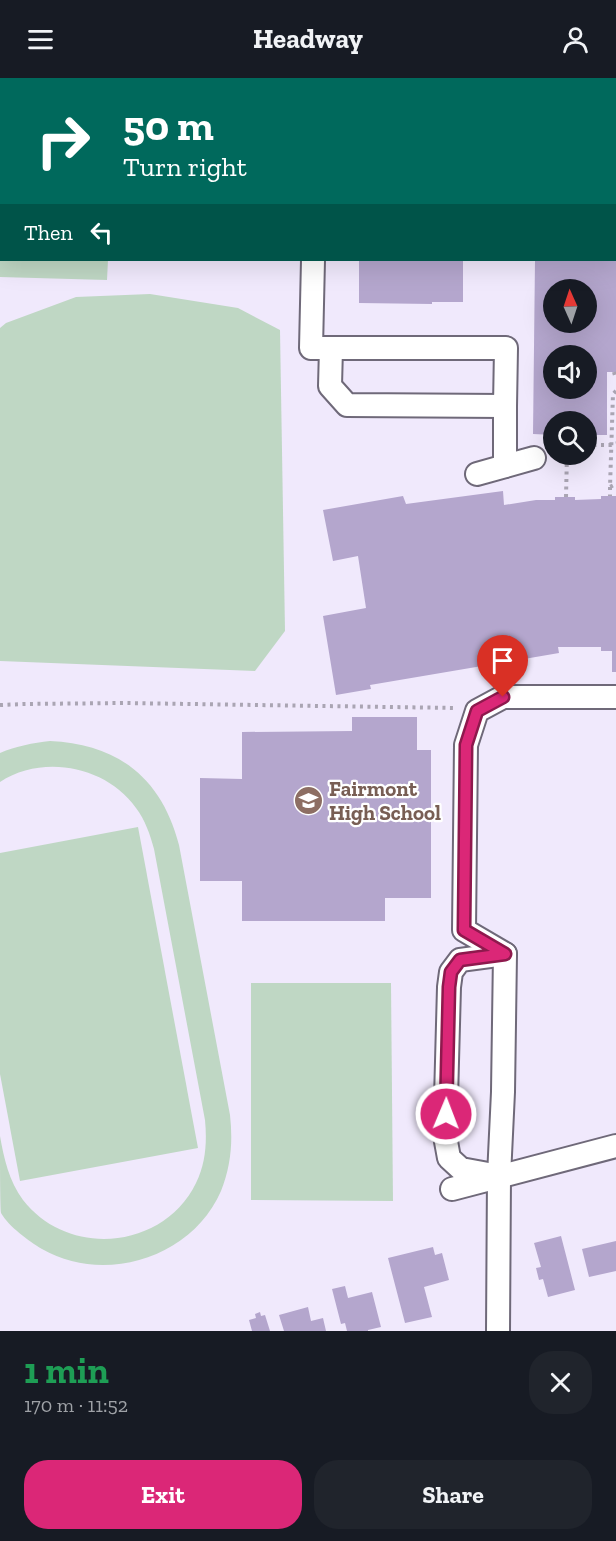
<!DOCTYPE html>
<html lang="en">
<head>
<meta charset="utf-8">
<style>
  :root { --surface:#171b24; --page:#20242c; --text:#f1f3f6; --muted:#9ea1a6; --accent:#db2777 }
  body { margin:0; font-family:"Zilla Slab",serif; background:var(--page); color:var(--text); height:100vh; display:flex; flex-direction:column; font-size:22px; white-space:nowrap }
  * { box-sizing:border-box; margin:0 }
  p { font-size:20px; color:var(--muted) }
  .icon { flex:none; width:33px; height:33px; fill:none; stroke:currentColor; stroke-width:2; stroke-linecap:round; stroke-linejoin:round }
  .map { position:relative; height:1253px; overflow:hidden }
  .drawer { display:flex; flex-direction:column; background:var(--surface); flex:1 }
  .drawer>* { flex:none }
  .top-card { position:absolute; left:0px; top:0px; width:616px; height:183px; box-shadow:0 6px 24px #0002; background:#00695c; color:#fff; overflow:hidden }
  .needle { width:39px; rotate:357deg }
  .tools { position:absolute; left:543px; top:201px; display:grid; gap:12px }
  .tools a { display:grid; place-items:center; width:54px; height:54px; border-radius:50%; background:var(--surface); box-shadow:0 6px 24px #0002; font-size:30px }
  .pin { position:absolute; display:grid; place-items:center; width:51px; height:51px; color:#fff; margin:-62px -26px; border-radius:50% 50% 50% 0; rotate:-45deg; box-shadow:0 0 6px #0007 }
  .pin .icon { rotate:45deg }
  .me { position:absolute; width:66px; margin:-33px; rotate:1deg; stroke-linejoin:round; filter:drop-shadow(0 0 4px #0008) }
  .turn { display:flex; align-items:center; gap:21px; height:126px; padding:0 24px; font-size:27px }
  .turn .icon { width:78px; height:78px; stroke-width:2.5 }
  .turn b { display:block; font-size:42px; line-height:51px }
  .then { display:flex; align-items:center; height:57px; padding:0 24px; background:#0003; gap:12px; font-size:22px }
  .round { display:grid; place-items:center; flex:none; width:63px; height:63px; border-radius:24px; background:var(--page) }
  .overview { display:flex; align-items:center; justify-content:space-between; height:102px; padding:0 24px }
  h1 { font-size:36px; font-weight:700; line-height:45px; color:#1e9e55 }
  .button { display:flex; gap:12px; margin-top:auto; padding:12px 24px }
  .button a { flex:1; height:69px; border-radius:24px; background:var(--accent); color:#fff; font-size:24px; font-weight:700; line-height:69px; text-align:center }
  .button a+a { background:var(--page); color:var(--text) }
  header { display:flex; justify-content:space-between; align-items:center; height:78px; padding:0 24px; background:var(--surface); font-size:27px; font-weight:700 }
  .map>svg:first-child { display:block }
  .green { fill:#bfd7c4 }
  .building { fill:#b4a6cd; fill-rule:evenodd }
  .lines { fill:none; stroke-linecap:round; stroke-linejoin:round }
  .minor-casing { stroke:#6f6979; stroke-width:26 }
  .path { stroke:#aaa5b3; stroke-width:4; stroke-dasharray:3 4.5; stroke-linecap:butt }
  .minor { stroke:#fff; stroke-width:22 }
  .route-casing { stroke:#8e194d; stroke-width:15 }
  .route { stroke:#db2777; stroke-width:10 }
  .labels { text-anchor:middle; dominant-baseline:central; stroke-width:4.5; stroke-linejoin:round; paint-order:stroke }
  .education-label { font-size:21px; font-weight:bold; fill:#785e54; stroke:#fff; text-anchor:start }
</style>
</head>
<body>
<header><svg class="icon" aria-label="menu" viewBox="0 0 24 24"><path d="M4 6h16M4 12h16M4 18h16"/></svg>Headway<svg class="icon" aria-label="person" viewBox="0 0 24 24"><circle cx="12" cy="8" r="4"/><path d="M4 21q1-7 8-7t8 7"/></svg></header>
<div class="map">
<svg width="616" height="1253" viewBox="0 0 616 1253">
  <rect width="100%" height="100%" fill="#f0e9fc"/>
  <!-- green -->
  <g class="green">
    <path d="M0,0h113v2h-111v180h106l-1,20 -107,-3z"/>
    <path d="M150,216l88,14 42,22 5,301 -30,40 -255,-10v-333l6,-5 70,-26z"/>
    <path d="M50,663c69,3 112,38 129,104l51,270c3,27 1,51 -9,76 -29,67 -117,94 -179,58 -13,-8 -33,-22 -41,-36 -1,-7 -1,-65 -1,-77 4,23 9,45 23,64 46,59 141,49 173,-17 10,-20 11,-42 9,-63l-51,-271c-4,-15 -9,-29 -18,-41 -30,-42 -93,-54 -136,-26v-29c16,-7 33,-10 50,-12z"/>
    <path d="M138,749l60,321 -178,33 -20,-107v-221z"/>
    <path d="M251,905h140l2,218 -142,-1z"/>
  </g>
  <!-- building -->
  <g class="building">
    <path d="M359,182h104v42h-31v2l-73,-1z"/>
    <path d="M535,182h81v112h-9v63h-21v-13h-32v13l-21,-1zM554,212h32v32h-32zM554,278h32v32h-32z"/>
    <path d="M503,413l1,14 32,-5h19v-3h20v3l26,-1v-3h15v176h-4v-21h-11v-4h-43l1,6 -189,32 1,4 -35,6 -13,-79 43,-8 -8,-52 -25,5 -10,-51 80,-14 3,8z"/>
    <path d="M352,639h65v33h14v148h-46v23h-143v-40h-42v-103l42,1v-47l110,-1z"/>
    <path d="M561,1158l14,54 -27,7 -5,-18 -4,1 -3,-12 5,-1 -7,-24z"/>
    <path d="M616,1163v30l-27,6 -7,-28z"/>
    <path d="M433,1169l2,8 7,-2 7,27 -25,7 8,30 -27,6 -17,-65z"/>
    <path d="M345,1208l3,12 24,-6 9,35 -13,3v1h-21l-2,-8 -4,1 -9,-35z"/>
    <path d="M308,1229l3,14 12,-3 3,13h-42l-5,-16z"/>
    <path d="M260,1234l1,4 4,-1 5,16h-18l-3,-11 7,-2 -1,-4z"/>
  </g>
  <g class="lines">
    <defs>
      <g id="minor">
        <path d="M316,2v-2"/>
        <path d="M313,182l-2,88h20"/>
        <path d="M331,270h175l-1,58 -158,-1 -17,-19z"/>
        <path d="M505,388v-60"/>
        <path d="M477,396l57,-16"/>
        <path d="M499,1098l-38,-7 -12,-11 -4,-22 4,-149 2,-15 9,-12 45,-6"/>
        <path d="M452,1111l164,-43"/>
        <path d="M498,1253l1,-155 4,-84 2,-138 -41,-24 2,-185 11,-34 26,-14h113"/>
      </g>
    </defs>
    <!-- minor casing -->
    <use href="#minor" class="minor-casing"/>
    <!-- path -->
    <g class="path">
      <path d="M614,294l2,7"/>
      <path d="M616,313l-3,3 -3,93 6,-3"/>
      <path d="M586,367h25l5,-2"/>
      <path d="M610,409v9"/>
      <path d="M566,419l1,-43"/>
      <path d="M0,627l25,-1 99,-1 332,5"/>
    </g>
    <!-- minor -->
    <use href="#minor" class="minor"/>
  </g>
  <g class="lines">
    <defs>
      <path id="route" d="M446,1036l3,-127 2,-15 9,-12 45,-6 -41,-24 2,-185 11,-34 26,-14"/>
    </defs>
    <!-- route casing -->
    <use href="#route" class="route-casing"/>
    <!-- route -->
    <use href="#route" class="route"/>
  </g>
  <!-- icons -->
  <defs>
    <symbol id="school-disc" viewBox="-11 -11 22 22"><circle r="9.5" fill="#8d6e63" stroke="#fff"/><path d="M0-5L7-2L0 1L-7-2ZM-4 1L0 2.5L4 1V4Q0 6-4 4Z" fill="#fff"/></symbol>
  </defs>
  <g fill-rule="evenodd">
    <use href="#school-disc" x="292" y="706" width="33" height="33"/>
  </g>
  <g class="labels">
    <!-- education labels -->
    <g class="education-label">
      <text x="329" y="710">Fairmont<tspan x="329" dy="24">High School</tspan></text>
    </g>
  </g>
</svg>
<div class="tools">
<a><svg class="needle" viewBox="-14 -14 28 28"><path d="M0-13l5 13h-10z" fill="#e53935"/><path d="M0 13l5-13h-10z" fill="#9ea1a6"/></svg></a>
<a><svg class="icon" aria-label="sound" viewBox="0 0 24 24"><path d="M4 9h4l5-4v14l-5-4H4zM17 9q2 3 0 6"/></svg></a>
<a><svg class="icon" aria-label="search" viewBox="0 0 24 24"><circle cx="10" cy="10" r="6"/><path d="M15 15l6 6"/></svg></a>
</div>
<div class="pin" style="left:503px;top:619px;background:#d93025"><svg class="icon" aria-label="arrive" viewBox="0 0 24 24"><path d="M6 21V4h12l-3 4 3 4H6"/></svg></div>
<svg class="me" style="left:446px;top:1036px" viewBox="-20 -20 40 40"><circle r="17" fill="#db2777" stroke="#fff" stroke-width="3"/><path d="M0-11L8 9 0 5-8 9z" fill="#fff"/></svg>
<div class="top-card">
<div class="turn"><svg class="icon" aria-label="right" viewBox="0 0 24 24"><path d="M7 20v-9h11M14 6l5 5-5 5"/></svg><div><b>50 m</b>Turn right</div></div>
<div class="then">Then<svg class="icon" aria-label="left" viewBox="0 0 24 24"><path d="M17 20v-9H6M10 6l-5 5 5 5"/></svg></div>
</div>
</div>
<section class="drawer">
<div class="overview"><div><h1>1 min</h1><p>170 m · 11:52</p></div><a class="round"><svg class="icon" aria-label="close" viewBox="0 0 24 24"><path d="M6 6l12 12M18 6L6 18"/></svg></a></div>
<div class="button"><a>Exit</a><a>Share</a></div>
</section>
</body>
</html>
